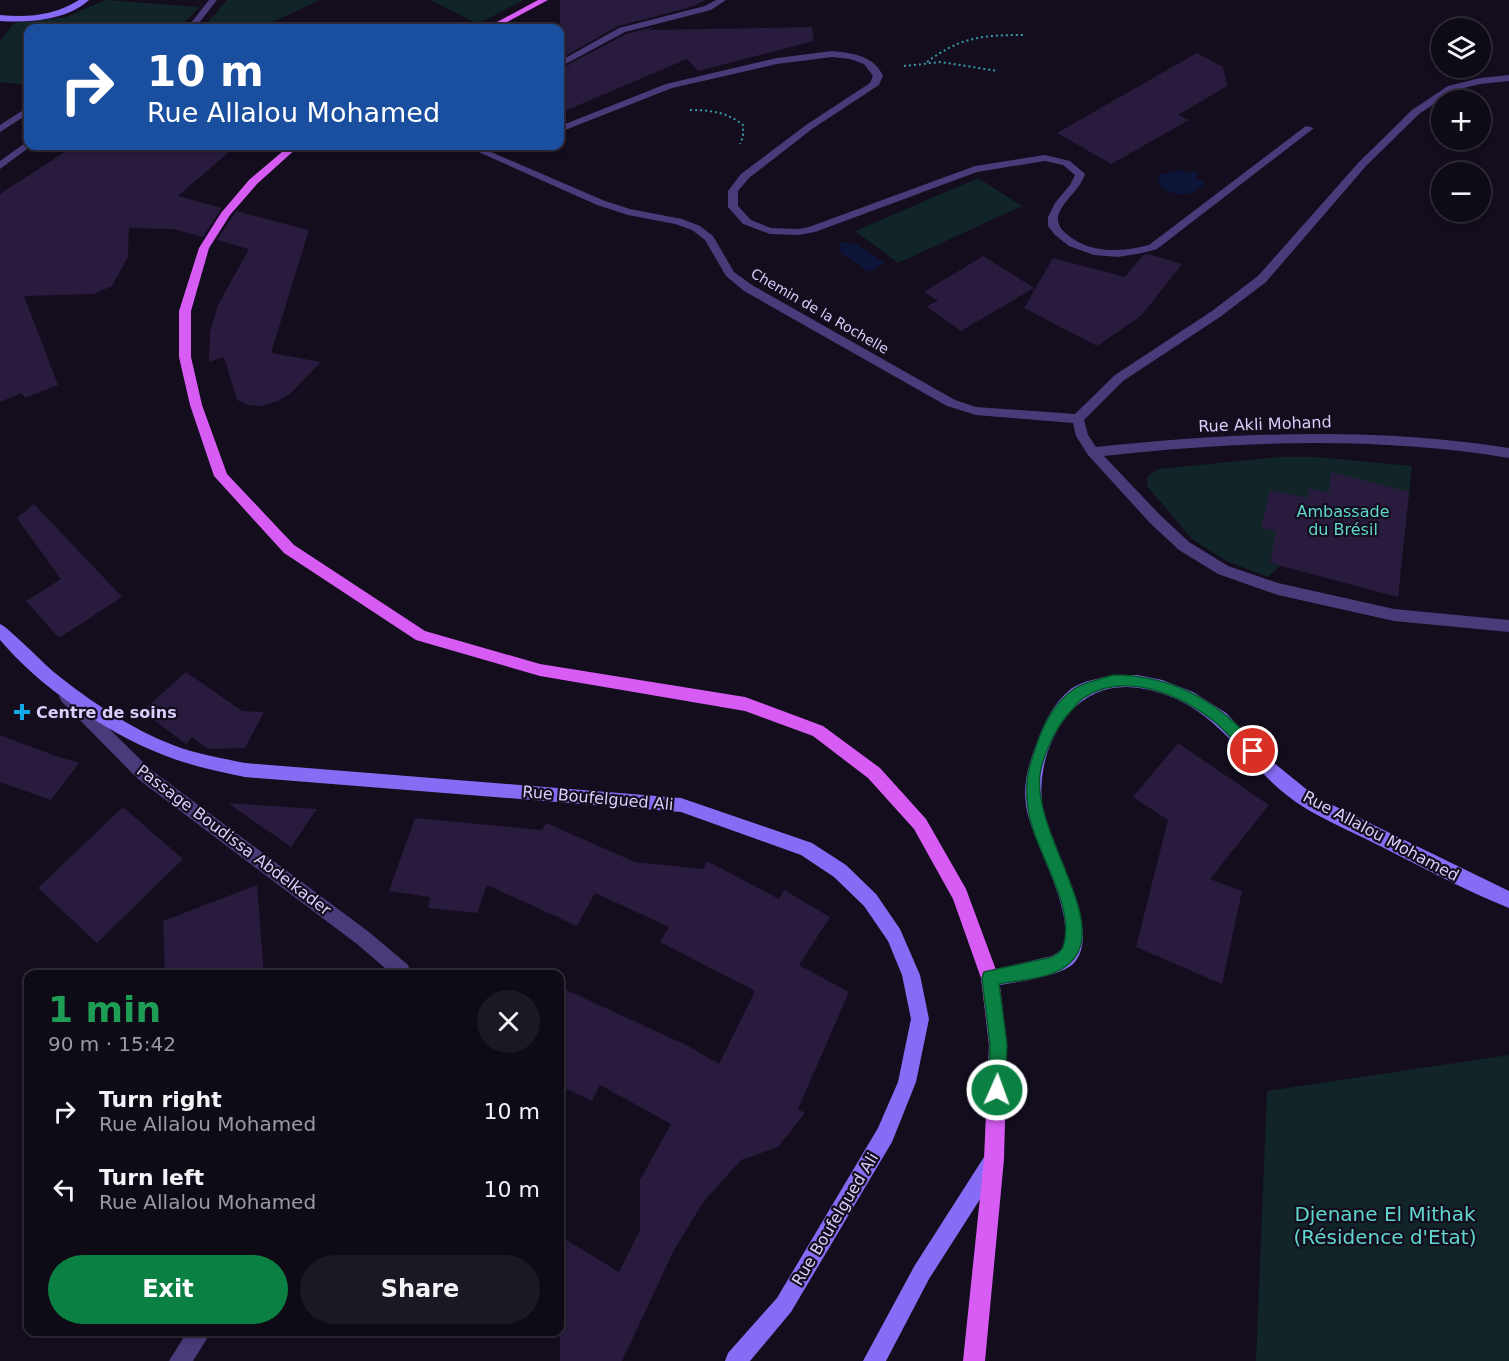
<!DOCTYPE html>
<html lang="en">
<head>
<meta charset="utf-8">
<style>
  :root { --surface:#0e0a16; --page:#1c1823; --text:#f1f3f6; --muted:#9b9aa1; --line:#2e2b35; --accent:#0b8043 }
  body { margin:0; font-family:"DejaVu Sans",sans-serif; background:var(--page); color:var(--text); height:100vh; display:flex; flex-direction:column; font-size:22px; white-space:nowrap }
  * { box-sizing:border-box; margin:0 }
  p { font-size:20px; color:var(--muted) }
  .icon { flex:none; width:33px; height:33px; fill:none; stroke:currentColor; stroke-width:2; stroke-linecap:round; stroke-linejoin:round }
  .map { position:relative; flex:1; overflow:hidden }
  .side { position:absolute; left:24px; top:970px; width:540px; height:366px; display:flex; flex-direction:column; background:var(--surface); border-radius:12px; box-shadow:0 3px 9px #0003,0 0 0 2px var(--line) }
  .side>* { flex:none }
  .hud { position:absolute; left:24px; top:24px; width:540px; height:126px; border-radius:12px; box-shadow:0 3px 9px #0003,0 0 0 2px var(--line); background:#1a4fa0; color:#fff; overflow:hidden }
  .fabs { position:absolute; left:1431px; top:18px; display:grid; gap:12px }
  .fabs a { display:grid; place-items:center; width:60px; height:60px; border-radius:50%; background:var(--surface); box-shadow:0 3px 9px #0003,0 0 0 2px var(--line); font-size:30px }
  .pin { position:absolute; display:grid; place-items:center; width:51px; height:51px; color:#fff; margin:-26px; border:3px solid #fff; border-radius:50%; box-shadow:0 2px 6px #0007 }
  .me { position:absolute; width:66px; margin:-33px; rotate:2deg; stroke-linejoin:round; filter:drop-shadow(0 0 4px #0008) }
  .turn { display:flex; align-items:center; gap:21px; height:126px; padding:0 24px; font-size:27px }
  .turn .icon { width:78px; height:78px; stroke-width:2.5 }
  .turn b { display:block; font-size:42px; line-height:51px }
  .round { display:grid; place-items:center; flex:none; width:63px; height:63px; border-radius:32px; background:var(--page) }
  .headline { display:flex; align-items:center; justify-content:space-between; height:102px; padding:0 24px }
  h1 { font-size:36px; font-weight:800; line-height:45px; color:#1e9e55 }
  .button { display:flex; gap:12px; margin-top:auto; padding:12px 24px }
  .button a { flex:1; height:69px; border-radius:36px; background:var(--accent); color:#fff; font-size:24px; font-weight:800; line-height:69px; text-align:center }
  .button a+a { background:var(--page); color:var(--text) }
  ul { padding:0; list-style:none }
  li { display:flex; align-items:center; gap:18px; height:78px; padding:0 24px }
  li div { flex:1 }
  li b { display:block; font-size:22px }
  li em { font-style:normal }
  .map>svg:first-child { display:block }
  .green { fill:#112427 }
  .water { fill:#0c1438 }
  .building { fill:#281b3d }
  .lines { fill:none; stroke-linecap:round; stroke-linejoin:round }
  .path { stroke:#359aa8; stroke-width:2; stroke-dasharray:2 3; stroke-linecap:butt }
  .lane { fill:#493b7a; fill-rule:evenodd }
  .street { fill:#493b7a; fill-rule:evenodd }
  .secondary { fill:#886bf5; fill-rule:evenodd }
  .primary { fill:#d75cf4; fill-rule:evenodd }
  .route { fill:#0b8043; stroke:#07532c; stroke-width:1.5 }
  .poi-dot { fill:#0fa9e6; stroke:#130d1e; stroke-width:2 }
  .labels { text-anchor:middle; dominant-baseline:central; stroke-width:4.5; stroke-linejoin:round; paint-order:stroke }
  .far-street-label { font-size:14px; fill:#dbcdfc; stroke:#130d1e }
  .street-label { font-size:16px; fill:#dbcdfc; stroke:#130d1e }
  .park-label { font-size:16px; fill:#5fd6ce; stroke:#130d1e }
  .poi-label { font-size:16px; font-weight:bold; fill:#dbcdfc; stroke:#130d1e; text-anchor:start }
  .near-park-label { font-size:20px; fill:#5fd6ce; stroke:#130d1e }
</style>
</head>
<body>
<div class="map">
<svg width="1509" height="1361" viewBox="0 0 1509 1361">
  <rect width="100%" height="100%" fill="#130d1e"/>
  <!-- green -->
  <g class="green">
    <path d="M105,0l94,7 -20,21h-151v57l-28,-3v-41l14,-18 52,-6z"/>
    <path d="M227,0h93l-60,28h-57z"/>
    <path d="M430,0h93l-45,24z"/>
    <path d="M978,178l44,28 -124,57 -43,-32z"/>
    <path d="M1280,457h36l96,9 -14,131 -117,-32 -13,12 -42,-16 -34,-22 -45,-53v-9l11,-8z"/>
    <path d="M1509,1055v306h-253l11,-270z"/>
  </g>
  <!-- water -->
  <g class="water">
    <path d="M1179,169l8,5 6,-3 6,3 -4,3 10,5c-10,16 -34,16 -47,2l2,-9z"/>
    <path d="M845,242l6,3 4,-2 30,20 -16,9 -31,-21 4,-3 -3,-4z"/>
  </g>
  <!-- building -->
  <g class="building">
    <path d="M560,0h145l-14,7 -73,19 -58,33z"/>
    <path d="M655,27l-6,3 163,-3 2,14 -116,30 -11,-12 -127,54v-44l66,-35z"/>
    <path d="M1197,53l26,14 4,19 -49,29 11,5 -78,44 -54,-31z"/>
    <path d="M74,146h162l-58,50 44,12 -19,29 -30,-8 -44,-1 -1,29 -16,29 -18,8 -70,2 34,89 -33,13 -4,-5 -21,9v-208z"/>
    <path d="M236,211l73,19 -38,123 50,9 -31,32 -14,8 -15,4 -13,-1 -11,-5 -13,-43 -15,5 1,-30 8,-27 31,-56 -32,-9z"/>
    <path d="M1148,254l34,10 -41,52 -44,30 -73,-38 29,-50 72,19 18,-22z"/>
    <path d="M983,256l51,32 -73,43 -35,-25 12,-5 -14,-9z"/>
    <path d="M1331,472l78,20 -11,105 -128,-34 6,-32 -15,-3 9,-38 38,8 1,-10 20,5z"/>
    <path d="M34,504l88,93 -63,41 -33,-37 35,-22 -44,-61z"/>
    <path d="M186,672l56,39 22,1 -19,36 -37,1 -16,-12 -6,7 -44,-33z"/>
    <path d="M0,735l56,21 23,7 -28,37 -51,-18z"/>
    <path d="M1178,743l91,62 -59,74 32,12 -20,93 -86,-37 32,-127 -35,-23z"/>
    <path d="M228,803l89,6 -26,38z"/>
    <path d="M123,807l60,52 -86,84 -59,-55z"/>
    <path d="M415,818l127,12 4,-7 89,39 68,7 4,-8 72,38 5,-9 46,27 -31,48 50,27 -51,117 7,4 -27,34 -37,13 -37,41 -30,49 -52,111h-62v-125l59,36 21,-42v-50l31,-56 -71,-39 -8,16 -32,-15v-99l128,59 31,18 36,-73 -95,-49 9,-15 -74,-34 -18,33 -90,-41 -10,28 -49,-5 2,-11 -41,-6z"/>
    <path d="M257,885l7,90h-99l-2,-54z"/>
  </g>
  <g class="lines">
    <!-- path -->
    <g class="path">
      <path d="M927,62c33,-25 56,-27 96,-27"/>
      <path d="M904,66l37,-4 57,9"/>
      <path d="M690,110c20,0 37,2 53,15v12l-3,7"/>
    </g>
    <!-- lane -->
    <path class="lane" d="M832,51c19,2 42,4 51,25l-4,9 -67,44 -63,49 -11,13v15l13,14 20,8 27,1 11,-2 166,-61 70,-11 25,6 15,13c-5,17 -23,26 -27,43 -1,9 5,14 11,19 23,18 53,16 80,9l157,-119 8,2 -157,121 -15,4 -24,4 -24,-2 -25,-9 -14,-11 -7,-9v-9l7,-14 15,-18 5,-10 -12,-10 -18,-4 -68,11 -162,60 -17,3 -28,-1 -27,-10 -15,-17v-16l13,-17 65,-49 64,-42 3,-7 -9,-12 -14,-5 -18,-2 -55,7 -105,24 -112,44v-6l106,-42 111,-26z"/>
    <!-- street -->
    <g class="street">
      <path d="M209,0h8l-22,28h-8z"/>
      <path d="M716,0h10l-15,10 -86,22 -65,35v-6l59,-33 86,-22z"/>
      <path d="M1509,75v6l-29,3 -25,6 -36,24 -53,52 -100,116 -46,35 -97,64 -39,39 4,15 8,12c137,-14 276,-21 413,1v10c-134,-22 -271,-17 -405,-2l56,59 29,27 39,24 50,17 116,26 115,11v12l-115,-11 -116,-26 -60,-21 -39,-24 -29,-27 -62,-68 -12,-19 -3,-13 -97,-8 -29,-9 -203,-115 -18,-15 -21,-36 -13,-10 -17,-6 -47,-9 -31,-10 -132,-59h12l128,55 25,8 52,10 18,7 13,10 21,36 18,13 203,115 21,7 99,7 40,-39 97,-64 46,-35 101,-114 53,-52 36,-24 32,-8z"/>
      <path d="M28,107v7l-28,18v-7z"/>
      <path d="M28,141v5h3l-31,23v-8z"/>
      <path d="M67,690l5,2 78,77 219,163 39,33 4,10h-19l-36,-31 -219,-165 -76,-77 -3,-5 3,-5z"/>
      <path d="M187,1332h24l-18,29h-24z"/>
    </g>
    <!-- secondary -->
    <g class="secondary">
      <path d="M79,0h10c-22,20 -60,23 -89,21v-6c28,3 55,0 79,-15z"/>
      <path d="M0,624c8,3 44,40 55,49 35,28 76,56 118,72 23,9 48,13 72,18l436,35 131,45 34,22 30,29 24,35 20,46 9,44 -13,63 -24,60 -101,170 -41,49h-25l3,-8 49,-55 101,-170 20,-46 13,-63 -9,-44 -14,-34 -24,-35 -30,-29 -33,-22 -120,-43 -436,-35c-29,-6 -57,-12 -84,-23 -56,-22 -122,-68 -161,-114z"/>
      <path d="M1113,675h24l25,5 31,12 33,21 48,50 42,34 193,94v17c-43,-17 -85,-40 -127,-61 -25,-13 -52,-24 -77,-39 -62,-38 -85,-108 -166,-120 -28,-4 -50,4 -69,24 -22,26 -33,63 -27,97 6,36 62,123 30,155 -16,14 -62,18 -83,23l-6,-3 -3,-6 3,-6 68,-16c4,-3 9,-4 11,-9 13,-34 -28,-100 -36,-136 -5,-28 1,-45 11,-71 7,-19 18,-41 36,-53 10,-6 27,-9 39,-12z"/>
      <path d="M993,1151l7,3 3,7 -3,7 -71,111 -43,82h-23l52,-96 71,-111z"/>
    </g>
    <!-- primary -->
    <g class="primary">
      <path d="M538,0h10l-52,28h-10z"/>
      <path d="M289,146h10l-42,38 -27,31 -21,33 -18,63v46l11,48 25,69 67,71 131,86 115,33 205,33 78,29 57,42 46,51 40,70 33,89 8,67 -3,114 -19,202h-22l21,-202 5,-114 -8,-67 -28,-79 -39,-70 -46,-51 -55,-42 -68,-25 -205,-35 -124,-36 -132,-87 -70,-77 -24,-71 -11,-48v-46l20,-63 22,-35 28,-33z"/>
    </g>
  </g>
  <!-- route -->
  <path class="route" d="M1113,675c50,0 94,20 129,55 6,7 14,13 18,21l-2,5 -5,2 -5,-2c-11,-11 -21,-24 -32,-33 -34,-28 -90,-52 -131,-26 -6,3 -11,11 -16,16 -13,14 -26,42 -29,61 -7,55 57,132 39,176 -12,29 -54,29 -80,34l8,61 -2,45 -2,6 -6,3 -6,-3 -3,-6 2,-45 -8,-67 2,-6 68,-15c5,-3 11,-6 12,-13 11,-42 -31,-94 -36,-136 -4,-29 1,-41 10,-67 7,-20 19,-40 36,-52 10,-7 28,-10 39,-14z"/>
  <!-- markers -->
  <path class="poi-dot" d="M19 703h6v6h6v6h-6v6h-6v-6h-6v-6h6z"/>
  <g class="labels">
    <!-- far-street labels -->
    <g class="far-street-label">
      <text transform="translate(820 311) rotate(30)">Chemin de la Rochelle</text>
    </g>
    <!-- street labels -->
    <g class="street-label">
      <text transform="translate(1265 424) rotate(-2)">Rue Akli Mohand</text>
      <text transform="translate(598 798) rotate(5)">Rue Boufelgued Ali</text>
      <text transform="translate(1381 836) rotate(28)">Rue Allalou Mohamed</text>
      <text transform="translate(234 840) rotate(37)">Passage Boudissa Abdelkader</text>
      <text transform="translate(835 1219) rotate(-59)">Rue Boufelgued Ali</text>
    </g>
    <!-- park labels -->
    <g class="park-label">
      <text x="1343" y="511">Ambassade<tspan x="1343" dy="18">du Brésil</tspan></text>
    </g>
    <!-- poi labels -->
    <g class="poi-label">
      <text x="36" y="712">Centre de soins</text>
    </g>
    <!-- near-park labels -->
    <g class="near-park-label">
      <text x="1385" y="1214">Djenane El Mithak<tspan x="1385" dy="23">(Résidence d'Etat)</tspan></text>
    </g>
  </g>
</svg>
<div class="fabs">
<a><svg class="icon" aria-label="layers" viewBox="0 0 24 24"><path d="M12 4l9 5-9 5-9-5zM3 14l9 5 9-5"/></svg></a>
<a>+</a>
<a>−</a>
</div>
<div class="pin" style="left:1253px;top:751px;background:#d93025"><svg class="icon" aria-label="arrive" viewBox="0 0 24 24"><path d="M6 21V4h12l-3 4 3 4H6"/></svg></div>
<svg class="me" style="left:997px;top:1090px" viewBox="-20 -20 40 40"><circle r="17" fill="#0b8043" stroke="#fff" stroke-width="3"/><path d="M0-11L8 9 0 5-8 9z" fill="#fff"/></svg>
<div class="hud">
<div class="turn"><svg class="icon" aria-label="right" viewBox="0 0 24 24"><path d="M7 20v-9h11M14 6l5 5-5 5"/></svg><div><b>10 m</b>Rue Allalou Mohamed</div></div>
</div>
<section class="side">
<div class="headline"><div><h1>1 min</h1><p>90 m · 15:42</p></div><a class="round"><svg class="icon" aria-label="close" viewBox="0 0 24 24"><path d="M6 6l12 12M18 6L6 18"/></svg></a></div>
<ul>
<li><svg class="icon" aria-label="right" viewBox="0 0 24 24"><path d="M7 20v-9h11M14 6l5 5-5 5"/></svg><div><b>Turn right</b><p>Rue Allalou Mohamed</p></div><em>10 m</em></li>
<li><svg class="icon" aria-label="left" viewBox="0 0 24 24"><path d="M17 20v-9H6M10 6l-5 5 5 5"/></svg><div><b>Turn left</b><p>Rue Allalou Mohamed</p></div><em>10 m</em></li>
</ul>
<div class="button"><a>Exit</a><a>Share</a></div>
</section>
</div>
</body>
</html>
